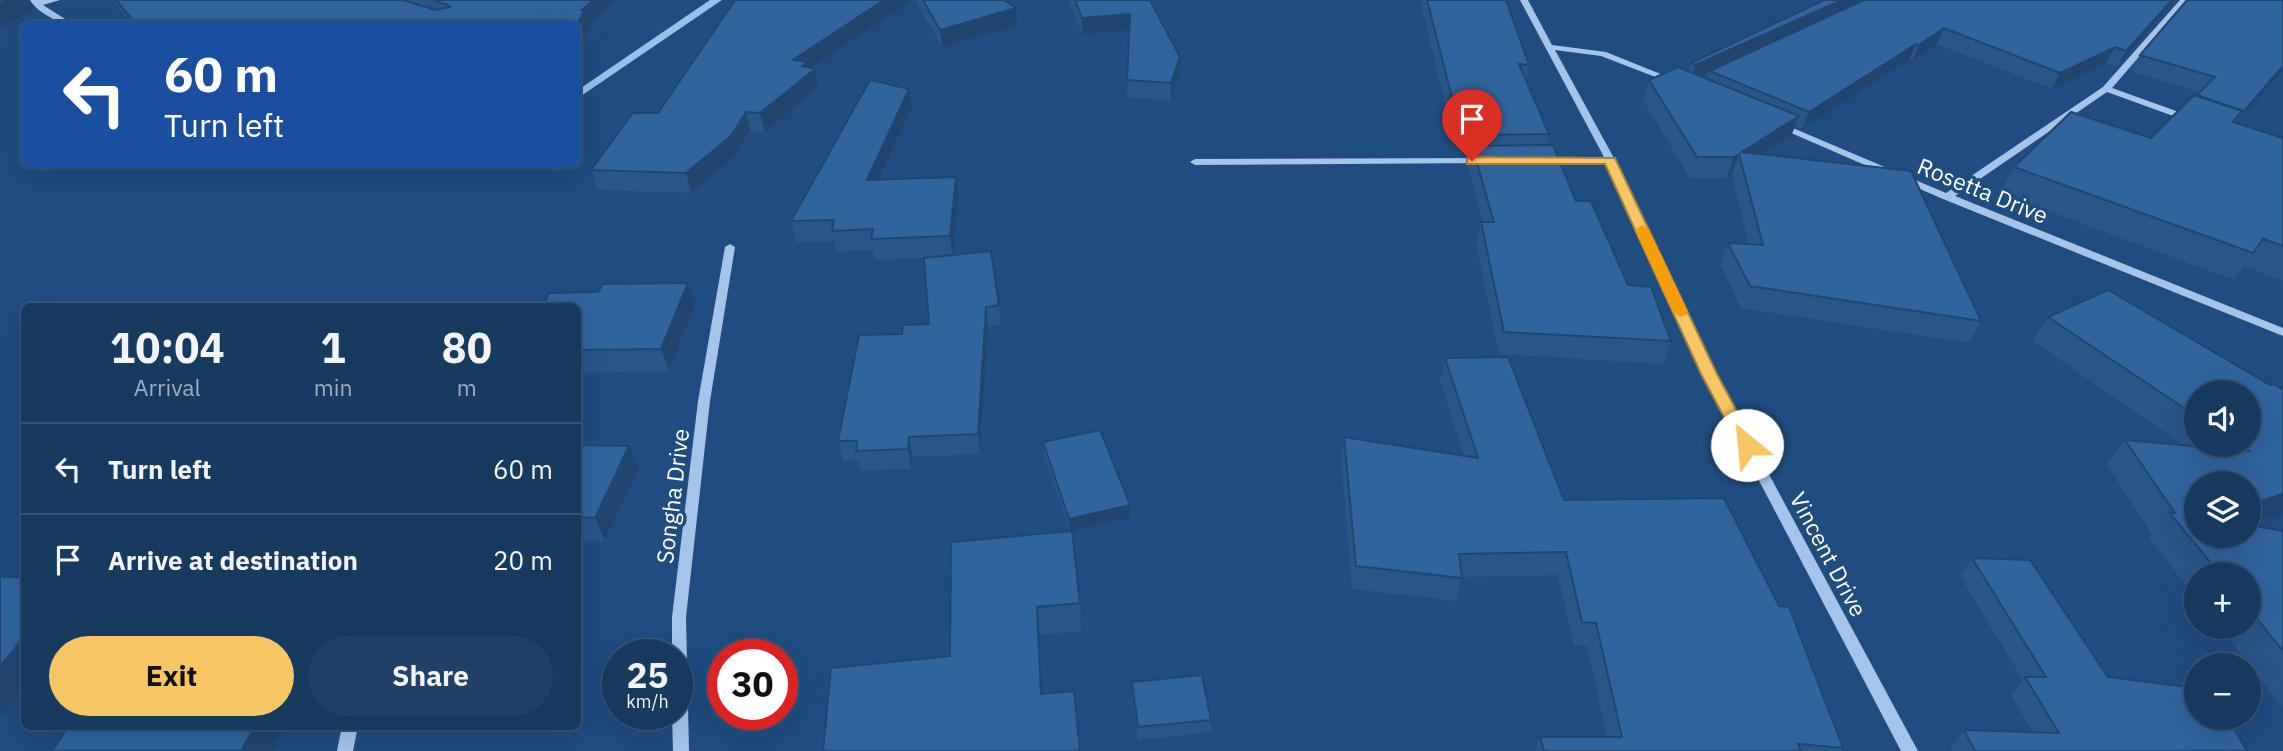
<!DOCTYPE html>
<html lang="en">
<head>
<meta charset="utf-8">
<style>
  :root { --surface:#173a5f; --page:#204165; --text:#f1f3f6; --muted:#9eadbd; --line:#365474; --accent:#f6c664 }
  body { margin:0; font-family:"IBM Plex Sans",sans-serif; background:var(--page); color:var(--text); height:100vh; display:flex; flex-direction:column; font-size:26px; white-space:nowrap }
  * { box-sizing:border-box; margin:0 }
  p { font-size:23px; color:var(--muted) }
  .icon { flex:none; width:38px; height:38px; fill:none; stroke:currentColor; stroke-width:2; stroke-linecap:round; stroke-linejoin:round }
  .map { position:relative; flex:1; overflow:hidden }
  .sheet { position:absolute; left:21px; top:303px; width:560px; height:427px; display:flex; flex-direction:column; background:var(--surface); border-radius:10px; box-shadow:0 7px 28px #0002,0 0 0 2px var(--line) }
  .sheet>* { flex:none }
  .top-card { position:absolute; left:21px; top:21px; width:560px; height:147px; border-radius:10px; box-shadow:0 7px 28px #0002,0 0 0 2px var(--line); background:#1a4fa0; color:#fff; overflow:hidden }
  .fabs { position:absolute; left:2184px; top:380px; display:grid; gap:14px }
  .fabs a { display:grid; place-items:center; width:77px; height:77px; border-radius:50%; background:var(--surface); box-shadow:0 7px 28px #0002,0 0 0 2px var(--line); font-size:35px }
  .speed { position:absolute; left:602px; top:639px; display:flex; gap:14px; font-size:35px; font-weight:700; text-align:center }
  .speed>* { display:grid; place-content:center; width:91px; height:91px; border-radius:50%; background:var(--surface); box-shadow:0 7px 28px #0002,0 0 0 2px var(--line); line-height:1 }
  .speed small { font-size:18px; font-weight:400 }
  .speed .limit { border:10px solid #d22; background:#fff; color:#111 }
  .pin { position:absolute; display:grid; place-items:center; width:60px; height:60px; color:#fff; margin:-72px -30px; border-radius:50% 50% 50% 0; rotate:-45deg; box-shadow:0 0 7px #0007 }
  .pin .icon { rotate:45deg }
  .me { position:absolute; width:77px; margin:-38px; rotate:332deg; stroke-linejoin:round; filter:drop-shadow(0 0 5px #0008) }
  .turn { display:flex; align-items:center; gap:24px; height:147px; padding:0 28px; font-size:32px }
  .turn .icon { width:91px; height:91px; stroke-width:2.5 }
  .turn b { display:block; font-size:49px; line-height:60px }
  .eta { display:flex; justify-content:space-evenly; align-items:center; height:119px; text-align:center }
  .eta b { font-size:42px; font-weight:800; line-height:49px }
  .action { display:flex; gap:14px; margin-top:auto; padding:14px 28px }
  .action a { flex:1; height:80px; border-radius:42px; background:var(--accent); color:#111; font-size:28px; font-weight:800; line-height:80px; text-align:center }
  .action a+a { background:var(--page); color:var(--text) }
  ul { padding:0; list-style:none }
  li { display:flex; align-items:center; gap:21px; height:91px; padding:0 28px; border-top:2px solid var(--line) }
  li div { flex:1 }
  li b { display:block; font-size:26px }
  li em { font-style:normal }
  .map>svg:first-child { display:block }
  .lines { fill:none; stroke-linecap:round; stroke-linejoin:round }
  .stream { fill:#97c1e9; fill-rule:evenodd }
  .minor { fill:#a4c5e8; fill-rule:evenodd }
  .wall { fill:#285687; fill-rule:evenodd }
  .shaded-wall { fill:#21466e }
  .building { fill:#2f649d; stroke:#21466e; stroke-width:2 }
  .route { fill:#f6c664; stroke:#a08141; stroke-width:2 }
  .slow { fill:#f59e0b }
  .labels { text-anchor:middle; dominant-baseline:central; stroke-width:7; stroke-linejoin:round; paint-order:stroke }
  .street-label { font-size:23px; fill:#fff; stroke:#1f4d7f }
</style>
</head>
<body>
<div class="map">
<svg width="2283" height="751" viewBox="0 0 2283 751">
  <rect width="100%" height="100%" fill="#1f4d7f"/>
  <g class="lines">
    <!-- stream -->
    <path class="stream" d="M710,0h12l-144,98v-8z"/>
    <!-- minor -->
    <g class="minor">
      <path d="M30,0h30l-17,5 30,19c-13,1 -36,-12 -43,-24z"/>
      <path d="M1520,0h8l24,45 54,7 72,29 -7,2 -70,-27 -46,-6 60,110 100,214 203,377h-17l-198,-377 -97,-211 -62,1 -5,-3 5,-3 60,-1z"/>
      <path d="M2180,0h8l-76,88 81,29v4h-6l-80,-29 -152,104 328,132v8l-340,-137 -170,-74 2,-2h6l165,70 157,-106z"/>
      <path d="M1484,158l5,3 -2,2 -292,2 -5,-3 5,-3z"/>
      <path d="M730,244l5,3 -25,154 -24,216 3,134h-16l-1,-37h5v-60h-5v-37l26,-216 27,-154z"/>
      <path d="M342,726h16l-5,25h-16z"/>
    </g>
  </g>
  <!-- wall -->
  <g class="wall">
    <path d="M113,0h503l-27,25 1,2 -12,24v-27h-446z"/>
    <path d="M735,0h177l-101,68 7,19 -53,45 -15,-1 -14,24 -45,38 -94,-3 -6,-20 67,-57z"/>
    <path d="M915,0h89l12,8 1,17 -75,22z"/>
    <path d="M1069,0h81l30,57v17l-9,27 -44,-4 2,-67 -47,5z"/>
    <path d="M1420,0h86l23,65 -3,15 23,54 -3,12 30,55 52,84 43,56 -8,23 -164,-10 -23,-111 5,-21h2l-15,-56 2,-11h-5l-3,-10h-7z"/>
    <path d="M1824,0h352l-59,67 -11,-4 -54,26 -115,-45 -25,17 -3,-1 -107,69 -7,-3 -4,10 -28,19 218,166 -12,22 -228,-35 -21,-43 8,-22 21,1 -17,-69 -6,3h-36l-47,-78 6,-20 39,-9 3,-8zM1709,72l-2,7 -6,-3z"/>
    <path d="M2140,55l143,15 -46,53 46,15v143l-39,-15 -10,14 -234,-87 14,-26 137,-29 49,-46 -70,-21z"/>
    <path d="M909,89l3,19 -32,72 76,-3 2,20 -5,58 46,50 2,20 -13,1 -8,128 -67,3 -2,12 -51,2 -2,-11 -15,1 -5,-20 64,-107 27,-10 -4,-66 -50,2 -2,-10 -37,2 -2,-11 -38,1 -5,-21z"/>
    <path d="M688,283l7,22 -26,66 -91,2v-67z"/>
    <path d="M2048,317l222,68 13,128 -34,11v-41l-53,53 87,-5v177l-64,-82h30v-52h-53v24l-47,-60 3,-4 -45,-69 18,-25 58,5 -150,-104zM2196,392l53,52h-53z"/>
    <path d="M1445,358l119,142 279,248 -2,3h-306l5,-14h67l-20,-91 -13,-1 -16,-70 -96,2 -6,24 -104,-12 -11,-129 3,-23 120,19 -24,-75z"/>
    <path d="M1043,442l87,76 -60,13 -26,-76z"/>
    <path d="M578,445l60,24 -33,72 -27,-1z"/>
    <path d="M951,542l129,61 1,28 -42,4 3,59 38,57 -130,-95z"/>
    <path d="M1972,558l136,119 139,74h-295l-1,-3 13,-18 69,2 -22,-37 12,-15 -63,-104z"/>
    <path d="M1132,682l79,38v12l-73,8 -6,-46z"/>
  </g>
  <!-- shaded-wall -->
  <g class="shaded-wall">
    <path d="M7,0h22l4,8 -33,22v-25z"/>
    <path d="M593,0h23l-27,25 1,2 -12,24 -1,-27 5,-14z"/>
    <path d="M884,0h28l-104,70 7,-1 3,18 -53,45 -5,-19 33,-53z"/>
    <path d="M1842,0h28l-160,71 -1,1 -19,9 5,-16z"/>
    <path d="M2172,0h4l-59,67 9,-16z"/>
    <path d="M1016,8l1,17 -75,22 -2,-17z"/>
    <path d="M1130,14v16l-48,5v-17z"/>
    <path d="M1944,28l-7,16 -25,17 7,-16z"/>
    <path d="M1916,44l-7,16 -107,69 7,-17z"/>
    <path d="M2115,47l-9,16 -54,26 8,-16z"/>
    <path d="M1180,57v17l-9,27v-18z"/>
    <path d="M2283,66v4l-50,58 11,-17z"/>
    <path d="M909,89l3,19 -42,92 -3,-20z"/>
    <path d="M746,112l4,19 -14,24 -45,38 -5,-20z"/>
    <path d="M1799,116l-8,20 -48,31 -1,-15z"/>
    <path d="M1739,154l-7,21 -6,3 8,-21z"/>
    <path d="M956,177l2,20 -5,60 -3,-21z"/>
    <path d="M688,283l7,22 -26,66 -8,-22z"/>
    <path d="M986,307l2,19 -8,128 -2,-20z"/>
    <path d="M909,437l4,20 -2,12 -3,-20z"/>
    <path d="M629,446l9,23 -33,72 -10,-23z"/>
    <path d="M2283,494v19l-34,11v-19z"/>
    <path d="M1130,505v13l-60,13 -1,-12z"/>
    <path d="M1037,607l2,28 5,87 -3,-28z"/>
    <path d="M24,638v49l-24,31v-52z"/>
    <path d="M255,726h30l-13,25h-31z"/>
  </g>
  <!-- building -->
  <g class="building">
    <path d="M0,0h7l-7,5z"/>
    <path d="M116,0h287l33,10 14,-3 -2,-2 -15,-5h160l-11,10h3l-8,14h-441z"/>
    <path d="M735,0h149l-91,60 14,2 -5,4 13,3 -55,44 -14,-1 -15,24 -45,37 -95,-3 42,-57h25z"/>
    <path d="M923,0h81l12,8 -76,22z"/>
    <path d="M1075,0h75l30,57 -9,26 -44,-3 3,-66 -48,4z"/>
    <path d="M1427,0h79l23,65 -10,-1 30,70 -80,1 -3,-10h-7z"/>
    <path d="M1824,0h18l-147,65 -4,-2z"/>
    <path d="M1864,0h308l-46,51 -11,-4 -55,26 -116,-45 -25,17 -3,-1 -107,68 -99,-41z"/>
    <path d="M2187,0h96v66l-39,45 -47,-16 18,-18 -75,-22z"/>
    <path d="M1678,67l121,49 -57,36 169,19 70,150 -231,-35 -22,-43 35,2 -24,-91 -5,3h-37l-48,-77z"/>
    <path d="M870,80l39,9 -42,91 89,-3 -6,59 -79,3 2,-10 -41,2 2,-11 -43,1z"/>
    <path d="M2194,95l48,16 -9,11 50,16v108l-20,-7 -10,14 -239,-86 57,-55 80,26z"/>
    <path d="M1553,145l23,56h15l37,84 23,2 20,54 -167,-9 -23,-110h13l-22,-76z"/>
    <path d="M991,251l8,54 -13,2 -8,127 -69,3 -1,12 -52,2 1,-10h-19l21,-106 43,-1 1,-9 26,-1 -5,-66z"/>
    <path d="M688,283l-27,66 -83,1v-44h-35l6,-13 49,-1 5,-8z"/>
    <path d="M2108,290l162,95 4,-1 9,6v104l-34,11v-22h-53v53h53v-11l34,6v120l-34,-42v-35h-29l-51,-62 6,1 -50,-73 124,11 -10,-7h10v-52h-53v24l-148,-99z"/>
    <path d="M1508,357l56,143 160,-2 55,108 10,1 54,141 -45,-4 3,7h-257l-4,-14h82l-26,-114 -14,-1 -16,-70 -107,2 3,24 -106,-12 -12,-129 134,21 -33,-100z"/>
    <path d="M1100,430l30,75 -61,14 -26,-77z"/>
    <path d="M578,445l51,1 -34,72 -17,-1z"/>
    <path d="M1072,531l8,72 -43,4 4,87 33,-3 6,60h-257l8,-83 119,-12 1,-114z"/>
    <path d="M1972,558l58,2 78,117 88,11v30h32l19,33h-272l-11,-21 95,3 -34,-56h21z"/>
    <path d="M0,577h24v61l-24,28z"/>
    <path d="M1202,675l9,45 -73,7 -6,-45z"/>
    <path d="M69,726h186l-14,25h-189z"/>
  </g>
  <!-- route -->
  <path class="route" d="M1472,157l143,1 102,216 38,71 -2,4h-12l-40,-75 -96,-210h-138v-6z"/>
  <!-- slow -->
  <path class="slow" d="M1642,225l7,5 39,82 -2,3 -6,2 -7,-5 -38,-82z"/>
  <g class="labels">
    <!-- street labels -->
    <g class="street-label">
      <text transform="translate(1983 190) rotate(22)">Rosetta Drive</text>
      <text transform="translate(672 496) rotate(-83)">Songha Drive</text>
      <text transform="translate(1829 554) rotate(62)">Vincent Drive</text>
    </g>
  </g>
</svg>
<div class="fabs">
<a><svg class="icon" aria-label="sound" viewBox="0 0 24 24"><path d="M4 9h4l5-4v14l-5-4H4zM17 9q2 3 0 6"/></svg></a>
<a><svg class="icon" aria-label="layers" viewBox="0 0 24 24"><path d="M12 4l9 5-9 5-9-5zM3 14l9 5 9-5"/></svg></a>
<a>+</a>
<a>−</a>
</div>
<div class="speed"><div>25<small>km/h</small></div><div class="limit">30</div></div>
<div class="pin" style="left:1472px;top:161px;background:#d93025"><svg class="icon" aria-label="arrive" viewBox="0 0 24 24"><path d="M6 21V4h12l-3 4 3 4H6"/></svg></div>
<svg class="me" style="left:1747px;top:445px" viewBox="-20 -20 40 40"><circle r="19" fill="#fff"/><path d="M0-13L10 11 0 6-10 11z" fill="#f6c664"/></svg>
<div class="top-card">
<div class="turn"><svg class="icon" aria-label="left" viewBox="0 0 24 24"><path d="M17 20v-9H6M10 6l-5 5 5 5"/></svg><div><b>60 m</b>Turn left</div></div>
</div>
<section class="sheet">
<div class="eta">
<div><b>10:04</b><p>Arrival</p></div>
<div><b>1</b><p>min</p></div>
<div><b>80</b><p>m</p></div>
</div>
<ul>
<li><svg class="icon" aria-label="left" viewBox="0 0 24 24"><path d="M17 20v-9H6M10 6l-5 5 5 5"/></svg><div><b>Turn left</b></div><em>60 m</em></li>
<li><svg class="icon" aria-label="arrive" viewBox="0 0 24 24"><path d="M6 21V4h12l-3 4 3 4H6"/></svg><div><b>Arrive at destination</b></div><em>20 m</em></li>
</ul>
<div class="action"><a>Exit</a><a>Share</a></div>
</section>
</div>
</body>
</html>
